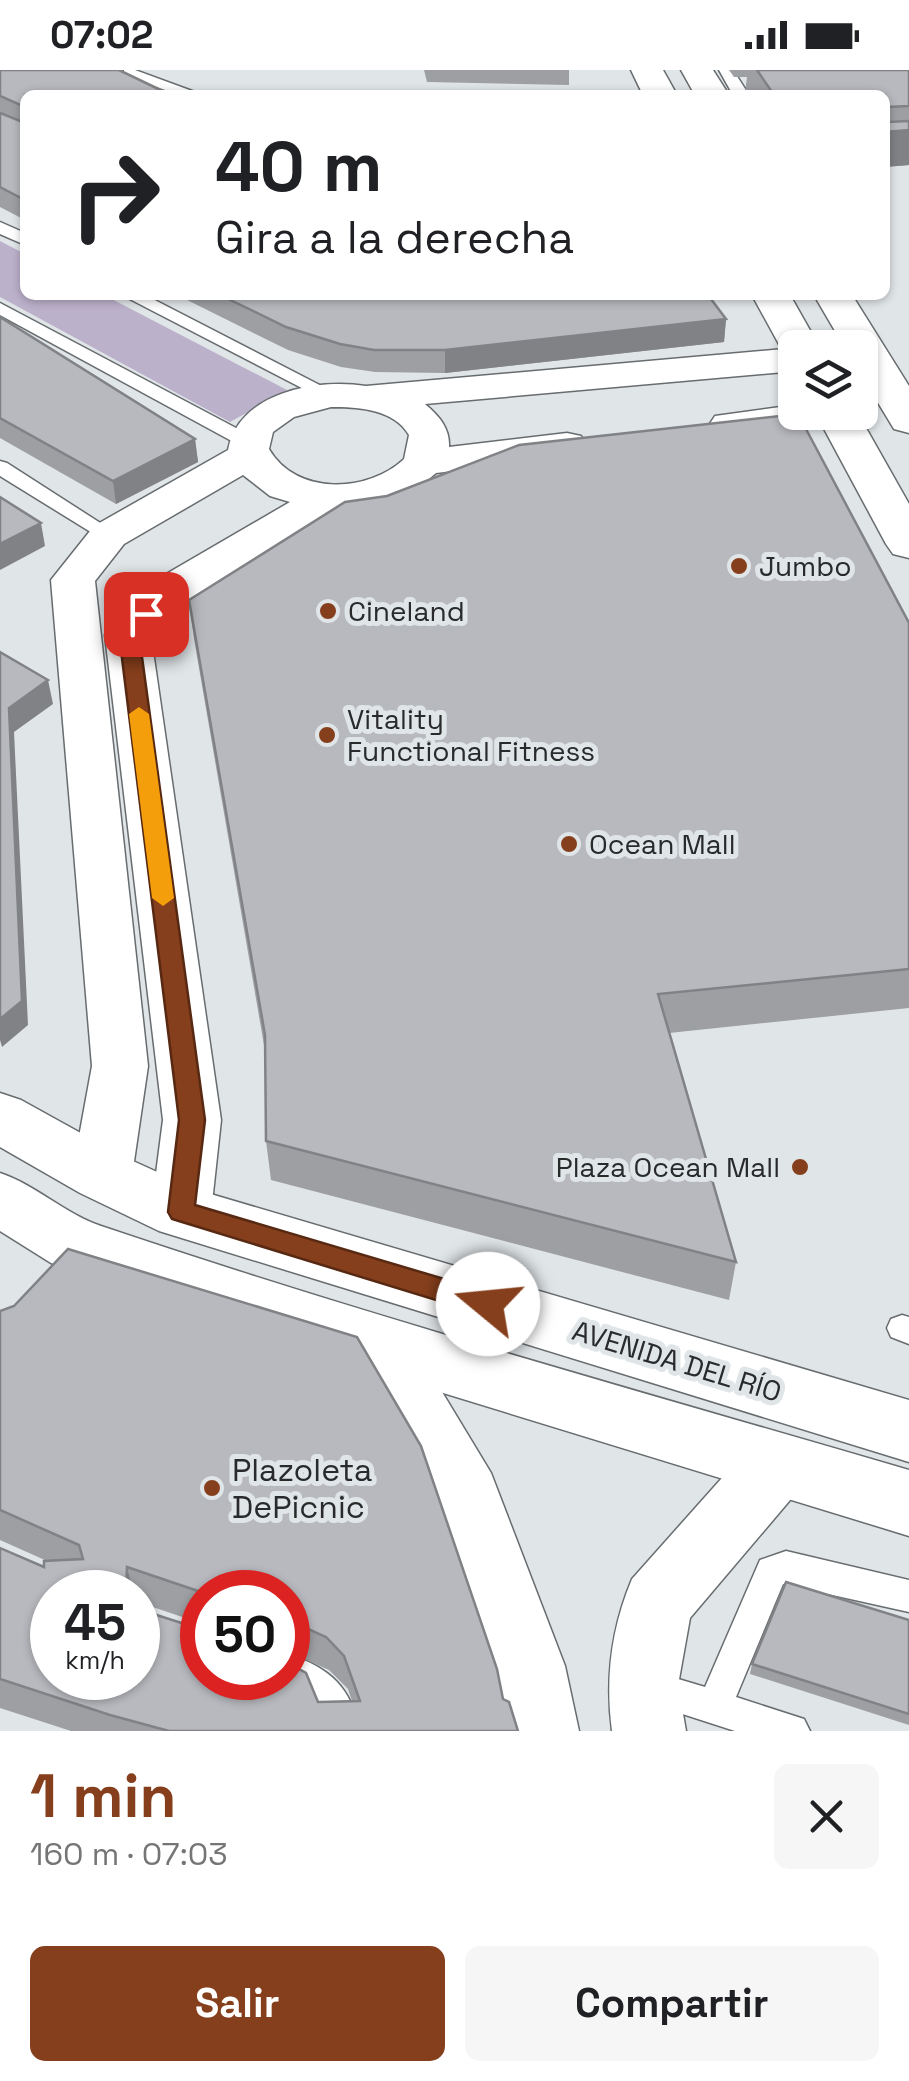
<!DOCTYPE html>
<html lang="es">
<head>
<meta charset="utf-8">
<style>
  :root { --surface:#fff; --page:#f6f6f6; --text:#202124; --muted:#757577; --accent:#863f1c }
  body { margin:0; font-family:"Space Grotesk",sans-serif; background:var(--page); color:var(--text); height:100vh; display:flex; flex-direction:column; font-size:38px; white-space:nowrap }
  * { box-sizing:border-box; margin:0 }
  p { font-size:32px; color:var(--muted) }
  .icon { flex:none; width:55px; height:55px; fill:none; stroke:currentColor; stroke-width:2; stroke-linecap:round; stroke-linejoin:round }
  .map { position:relative; height:1661px; overflow:hidden }
  .details { display:flex; flex-direction:column; background:var(--surface); flex:1 }
  .details>* { flex:none }
  .top-card { position:absolute; left:20px; top:20px; width:870px; height:210px; border-radius:15px; box-shadow:0 2px 8px #0004; background:#fff; color:var(--text); overflow:hidden }
  .fabs { position:absolute; left:778px; top:260px; display:grid; gap:20px }
  .fabs a { display:grid; place-items:center; width:100px; height:100px; border-radius:15px; background:var(--surface); box-shadow:0 2px 8px #0004; font-size:50px }
  .speed { position:absolute; left:30px; top:1500px; display:flex; gap:20px; font-size:50px; font-weight:700; text-align:center }
  .speed>* { display:grid; place-content:center; width:130px; height:130px; border-radius:50%; background:var(--surface); box-shadow:0 2px 8px #0004; line-height:1 }
  .speed small { font-size:25px; font-weight:400 }
  .speed .limit { border:15px solid #d22; background:#fff; color:#111 }
  .pin { position:absolute; display:grid; place-items:center; width:85px; height:85px; color:#fff; margin:-42px; border-radius:20px; box-shadow:0 5px 15px #0006 }
  .me { position:absolute; width:110px; margin:-55px; rotate:287deg; stroke-linejoin:round; filter:drop-shadow(0 0 8px #0008) }
  .turn { display:flex; align-items:center; gap:35px; height:210px; padding:0 30px; font-size:45px }
  .turn .icon { width:130px; height:130px; stroke-width:2.5 }
  .turn b { display:block; font-size:70px; line-height:85px }
  .round { display:grid; place-items:center; flex:none; width:105px; height:105px; border-radius:15px; background:var(--page) }
  .head { display:flex; align-items:center; justify-content:space-between; height:170px; padding:0 30px }
  h1 { font-size:60px; font-weight:700; line-height:75px; color:var(--accent) }
  .button { display:flex; gap:20px; margin-top:auto; padding:20px 30px }
  .button a { flex:1; height:115px; border-radius:15px; background:var(--accent); color:#fff; font-size:40px; font-weight:700; line-height:115px; text-align:center }
  .button a+a { background:var(--page); color:var(--text) }
  .status { display:flex; justify-content:space-between; align-items:center; height:70px; padding:0 50px; background:var(--surface); direction:ltr }
  .status svg { height:28px; fill:currentColor }
  .map>svg:first-child { display:block }
  .green { fill:#bcb1cb }
  .lines { fill:none; stroke-linecap:round; stroke-linejoin:round }
  .service-casing { stroke:#676c6f; stroke-width:3 }
  .minor-casing { stroke:#676c6f; stroke-width:3 }
  .secondary-casing { stroke:#676c6f; stroke-width:3 }
  .primary-casing { stroke:#676c6f; stroke-width:3 }
  .service { fill:#fff; fill-rule:evenodd }
  .minor { fill:#fff; fill-rule:evenodd }
  .secondary { fill:#fff; fill-rule:evenodd }
  .primary { fill:#fff; fill-rule:evenodd }
  .wall { fill:#9d9fa3; fill-rule:evenodd }
  .shaded-wall { fill:#808285 }
  .building { fill:#b7b9be; stroke:#808285; stroke-width:2.5; fill-rule:evenodd }
  .route { fill:#863f1c; stroke:#572912; stroke-width:2.5 }
  .slow { fill:#f59e0b }
  .poi-dot { fill:#863f1c; stroke:#e0e5e8; stroke-width:4 }
  .labels { text-anchor:middle; dominant-baseline:central; stroke-width:10; stroke-linejoin:round; paint-order:stroke }
  .poi-label { font-size:28px; fill:#282a2b; stroke:#e0e5e8; text-anchor:start }
  .street-label { font-size:28px; fill:#282a2b; stroke:#e0e5e8 }
  .near-poi-label { font-size:32px; fill:#282a2b; stroke:#e0e5e8; text-anchor:start }
</style>
</head>
<body>
<div class="status"><b>07:02</b><svg viewBox="0 0 49 12"><path d="M0 12V9h3v3zM5 12V6h3v6zM10 12V3h3v9zM15 12V0h3v12zM26 1h20v11H26zM47 4h2v5h-2z"/></svg></div>
<div class="map">
<svg width="909" height="1661" viewBox="0 0 909 1661">
  <rect width="100%" height="100%" fill="#e0e5e8"/>
  <!-- green -->
  <path class="green" d="M0,171l25,13v41h79l183,95 -57,32 -230,-125z"/>
  <g class="lines">
    <defs>
      <g id="service">
        <path d="M124,0h11l68,25h-23l-56,-19z"/>
        <path d="M719,0h14l16,25h-16z"/>
        <path d="M0,152l25,11v12l-25,-11z"/>
        <path d="M122,225h23l194,100 -2,4h-14z"/>
        <path d="M0,233l253,134 3,4 -3,4h-14l-239,-130z"/>
        <path d="M0,391l7,2 112,72 -3,4h-14l-102,-63z"/>
        <path d="M902,1245l7,2v27l-18,-7 -4,-9 4,-9z"/>
        <path d="M786,1481l123,29v32l-126,-28 -47,113 68,22 6,12h-75l-99,-32 -5,-12 5,-12 12,-5 57,17 55,-127z"/>
        <path d="M288,1584c42,14 63,33 72,77h-36l-11,-28 -37,-20 -2,-5h14z"/>
      </g>
      <g id="minor">
        <path d="M795,278v23l-370,33c14,12 25,24 24,43l118,-14 14,3 6,9 -6,9 -14,3 -131,16 -23,19 -55,17h-20l-157,95 -30,33 70,483 -10,92 -9,18 -21,7 -21,-7 -9,-18 12,-92 -58,-485 44,-51 141,-82 -20,-6 -27,-21 -119,69 -29,37 53,485 -16,109 -9,17 -21,7 -21,-7 -9,-17 20,-109 -41,-486 43,-54 134,-76c10,-57 88,-72 138,-64zM331,337c27,0 63,2 78,28l-5,24c-36,34 -108,37 -135,-10l4,-17 21,-15z"/>
        <path d="M795,335v7h59l-6,9 -14,3 -105,13 -14,-3 -6,-9 6,-9z"/>
        <path d="M378,1246l23,8 90,149 74,193 14,65h-74l-12,-65 -65,-180 -82,-142 9,-20z"/>
        <path d="M778,1363l24,9 9,22 -9,22 -112,132 -12,67 8,46h-74c-7,-53 -1,-102 20,-152l122,-137z"/>
      </g>
      <g id="secondary">
        <path d="M0,1023l21,7 103,57 73,33 712,210v62l-750,-231 -79,-38 -80,-46z"/>
        <path d="M0,1103c36,12 65,41 101,53 266,90 538,165 808,244v66l-531,-163 -327,-110 -51,-32z"/>
      </g>
      <g id="primary">
        <path d="M631,0h32l14,25h-34z"/>
        <path d="M681,0h32l16,25h-34z"/>
        <path d="M752,225h38l30,53h-25v11l-9,-2z"/>
        <path d="M814,225h38l57,91v47l-15,-4 -34,-56v-25h-15z"/>
        <path d="M815,342h42l52,92v54l-16,-4 -7,-10z"/>
      </g>
    </defs>
    <!-- service casing -->
    <use href="#service" class="service-casing"/>
    <!-- minor casing -->
    <use href="#minor" class="minor-casing"/>
    <!-- secondary casing -->
    <use href="#secondary" class="secondary-casing"/>
    <!-- primary casing -->
    <use href="#primary" class="primary-casing"/>
    <!-- service -->
    <use href="#service" class="service"/>
    <!-- minor -->
    <use href="#minor" class="minor"/>
    <!-- secondary -->
    <use href="#secondary" class="secondary"/>
    <!-- primary -->
    <use href="#primary" class="primary"/>
  </g>
  <!-- wall -->
  <g class="wall">
    <path d="M0,0l25,25v125l-25,-13z"/>
    <path d="M424,0h145v15l-142,-3z"/>
    <path d="M729,0h180v95l-24,2v-72h-139l-1,-2 2,-16h-13z"/>
    <path d="M177,225h535l-3,1 17,23 -2,23 -279,31 -70,-1 -34,-5 -53,-17z"/>
    <path d="M0,247l195,122 3,23 -82,42 -116,-66z"/>
    <path d="M189,530l720,23v385l-240,25 67,229 -7,38 -458,-120 -5,-39 -1,-90 -71,-412z"/>
    <path d="M0,1241l503,388 15,32h-447l-71,-23v-160l44,19 3,-6 -47,-21zM52,1522h86v10l59,20v6zM202,1522h86v60l41,18 19,19 4,12 -34,1z"/>
    <path d="M909,1550v105l-159,-51 2,-10z"/>
  </g>
  <!-- shaded-wall -->
  <g class="shaded-wall">
    <path d="M909,60v35l-24,2v-35z"/>
    <path d="M726,249l-2,23 -279,31v-23z"/>
    <path d="M195,369l3,23 -82,42 -3,-23z"/>
    <path d="M41,453l4,23 -45,24v-26z"/>
    <path d="M48,610l5,24 -39,28 14,293 -26,22 -2,-7v-21l9,-311z"/>
    <path d="M127,1497l6,25h-7z"/>
  </g>
  <!-- building -->
  <g class="building">
    <path d="M0,0h119l52,25h-146v12l-25,-11z"/>
    <path d="M757,0h152v36l-21,1v15l21,-1v9l-24,2v-37h-111z"/>
    <path d="M0,43l20,8 5,-1v-6v86l-25,-13z"/>
    <path d="M220,225h488l18,24 -281,31h-71l-34,-6 -54,-17z"/>
    <path d="M0,247l195,122 -82,42 -113,-63z"/>
    <path d="M798,344l111,209v346l-251,25 78,268 -470,-121 -1,-106 -76,-435 156,-98 42,-6 132,-51z"/>
    <path d="M0,427l41,26 -41,21z"/>
    <path d="M0,582l48,28 -39,28 13,293 -22,18z"/>
    <path d="M68,1179l289,88 64,109 76,223 6,30 6,3 9,29h-349l-59,-16 -110,-36v-131l44,19v-6l39,-2 -4,-14 -79,-35v-199l14,-5zM127,1497l71,24 -1,37 -59,-19v69h-86v-86h74zM202,1522h86v28l38,17 18,19 16,45 -42,1 -12,-29 -18,-10v15h-86z"/>
    <path d="M786,1512l123,38v94l-157,-50z"/>
  </g>
  <!-- route -->
  <path class="route" d="M146,538l10,6 -17,21 66,485 -10,85 293,87 9,4 4,8 -4,8 -9,4 -306,-94 -10,-3 -4,-7 11,-92 -60,-486 21,-24z"/>
  <!-- slow -->
  <path class="slow" d="M139,637l10,7 25,184 -11,8 -11,-8 -23,-184z"/>
  <!-- markers -->
  <g class="poi-dot">
    <circle cx="739" cy="496" r="10"/>
    <circle cx="328" cy="541" r="10"/>
    <circle cx="327" cy="665" r="10"/>
    <circle cx="569" cy="774" r="10"/>
    <circle cx="800" cy="1097" r="10"/>
    <circle cx="212" cy="1418" r="10"/>
  </g>
  <g class="labels">
    <!-- poi labels -->
    <g class="poi-label">
      <text x="759" y="496">Jumbo</text>
      <text x="348" y="541">Cineland</text>
      <text x="347" y="649">Vitality<tspan x="347" dy="32">Functional Fitness</tspan></text>
      <text x="589" y="774">Ocean Mall</text>
      <text x="780" y="1097" text-anchor="end">Plaza Ocean Mall</text>
    </g>
    <!-- street labels -->
    <g class="street-label">
      <text transform="translate(677 1291) rotate(17)">AVENIDA DEL RÍO</text>
    </g>
    <!-- near-poi labels -->
    <g class="near-poi-label">
      <text x="232" y="1400">Plazoleta<tspan x="232" dy="37">DePicnic</tspan></text>
    </g>
  </g>
</svg>
<div class="fabs">
<a><svg class="icon" aria-label="layers" viewBox="0 0 24 24"><path d="M12 4l9 5-9 5-9-5zM3 14l9 5 9-5"/></svg></a>
</div>
<div class="speed"><div>45<small>km/h</small></div><div class="limit">50</div></div>
<div class="pin" style="left:146px;top:544px;background:#d93025"><svg class="icon" aria-label="arrive" viewBox="0 0 24 24"><path d="M6 21V4h12l-3 4 3 4H6"/></svg></div>
<svg class="me" style="left:488px;top:1234px" viewBox="-20 -20 40 40"><circle r="19" fill="#fff"/><path d="M0-13L10 11 0 6-10 11z" fill="#863f1c"/></svg>
<div class="top-card">
<div class="turn"><svg class="icon" aria-label="right" viewBox="0 0 24 24"><path d="M7 20v-9h11M14 6l5 5-5 5"/></svg><div><b>40 m</b>Gira a la derecha</div></div>
</div>
</div>
<section class="details">
<div class="head"><div><h1>1 min</h1><p>160 m · 07:03</p></div><a class="round"><svg class="icon" aria-label="close" viewBox="0 0 24 24"><path d="M6 6l12 12M18 6L6 18"/></svg></a></div>
<div class="button"><a>Salir</a><a>Compartir</a></div>
</section>
</body>
</html>
